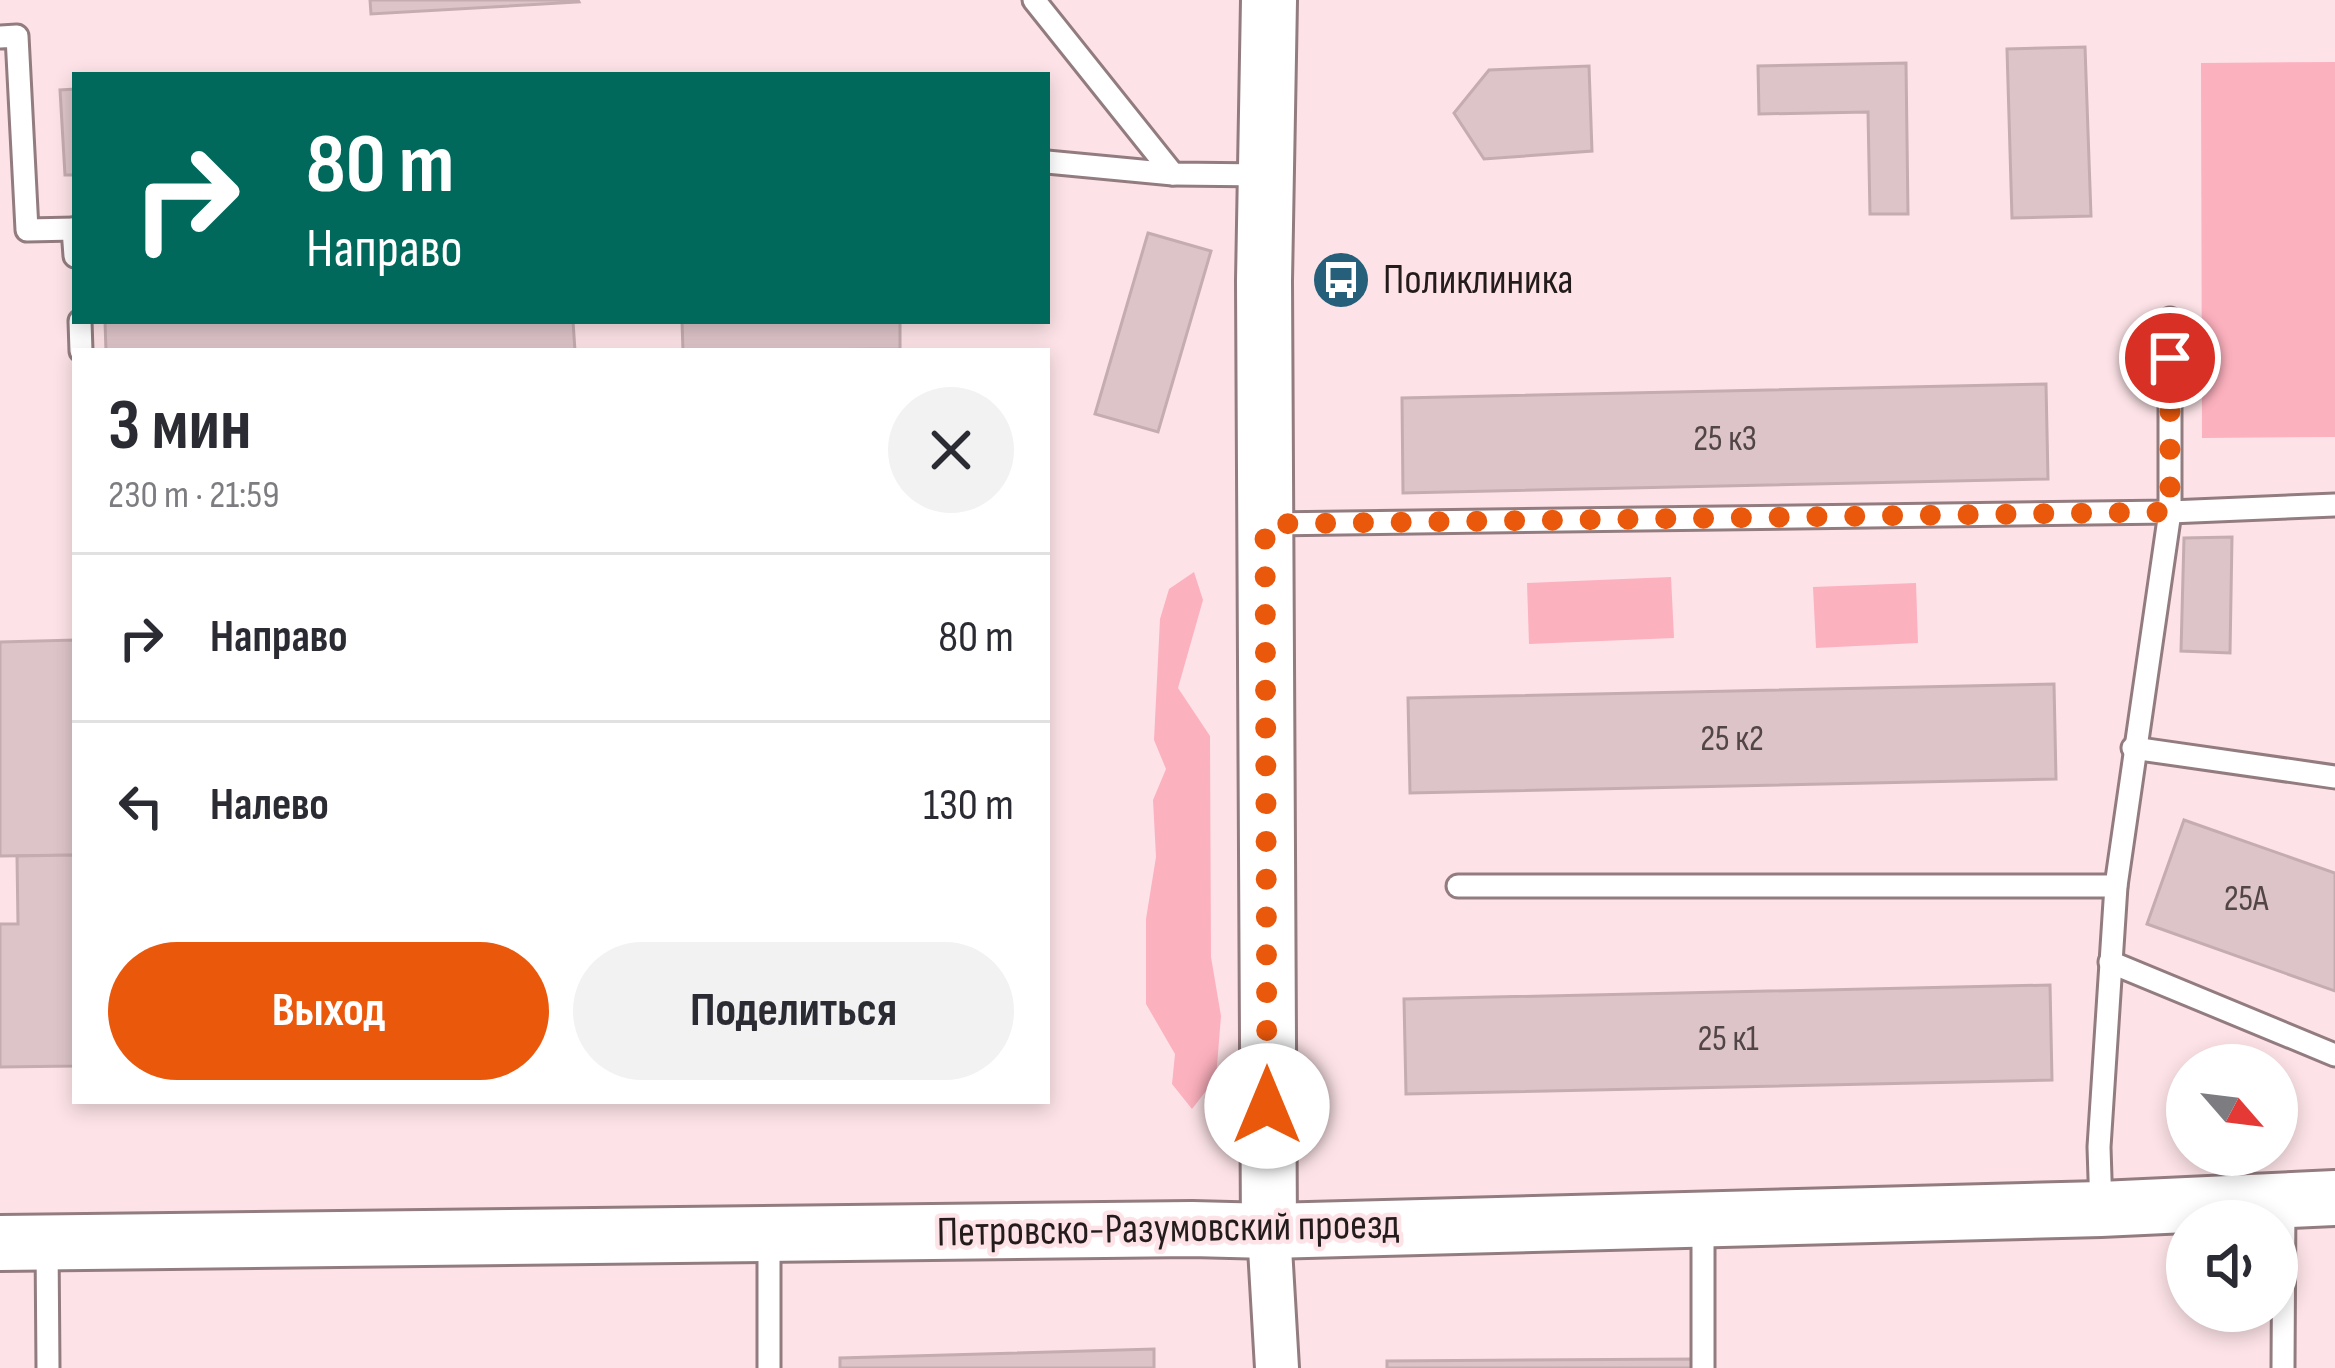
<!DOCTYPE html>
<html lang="ru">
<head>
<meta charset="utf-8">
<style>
  :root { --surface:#fff; --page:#f2f2f3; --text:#2b2b33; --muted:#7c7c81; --line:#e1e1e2; --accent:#ea580c }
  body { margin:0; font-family:"Sofia Sans Condensed",sans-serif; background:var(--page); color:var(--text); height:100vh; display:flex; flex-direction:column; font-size:45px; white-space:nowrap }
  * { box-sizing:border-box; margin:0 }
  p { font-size:39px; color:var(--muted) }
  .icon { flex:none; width:66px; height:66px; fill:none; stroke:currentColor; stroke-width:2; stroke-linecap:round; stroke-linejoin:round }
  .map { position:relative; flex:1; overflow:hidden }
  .side { position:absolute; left:72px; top:348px; width:978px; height:756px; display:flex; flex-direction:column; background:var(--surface); border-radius:0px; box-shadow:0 6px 18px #0003 }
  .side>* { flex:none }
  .banner { position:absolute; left:72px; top:72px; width:978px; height:252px; border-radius:0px; box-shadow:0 6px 18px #0003; background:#00695c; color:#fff; overflow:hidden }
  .needle { width:78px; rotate:118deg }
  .tools { position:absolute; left:2166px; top:1044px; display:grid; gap:24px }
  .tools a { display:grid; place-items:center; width:132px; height:132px; border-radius:50%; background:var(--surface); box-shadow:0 6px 18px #0003; font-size:60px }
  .pin { position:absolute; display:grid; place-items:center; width:102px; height:102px; color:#fff; margin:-51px; border:6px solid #fff; border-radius:50%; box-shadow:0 3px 12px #0007 }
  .me { position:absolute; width:132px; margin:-66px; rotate:0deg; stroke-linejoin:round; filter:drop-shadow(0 0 9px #0008) }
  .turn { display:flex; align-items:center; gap:42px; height:252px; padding:0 36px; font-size:54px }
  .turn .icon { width:156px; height:156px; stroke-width:2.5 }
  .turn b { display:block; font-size:84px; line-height:102px }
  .round { display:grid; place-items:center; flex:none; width:126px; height:126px; border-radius:63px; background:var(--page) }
  .overview { display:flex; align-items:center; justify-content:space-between; height:204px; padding:0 36px }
  h1 { font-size:72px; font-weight:700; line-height:90px }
  .button { display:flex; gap:24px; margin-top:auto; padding:24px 36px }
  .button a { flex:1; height:138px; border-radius:72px; background:var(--accent); color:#fff; font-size:48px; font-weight:700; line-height:138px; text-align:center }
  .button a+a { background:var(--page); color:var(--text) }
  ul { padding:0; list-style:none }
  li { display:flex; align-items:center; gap:36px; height:168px; padding:0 36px; border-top:3px solid var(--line) }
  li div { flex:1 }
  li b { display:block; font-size:45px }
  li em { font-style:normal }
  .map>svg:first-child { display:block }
  .green { fill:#fcb1be }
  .building { fill:#ddc4c8; stroke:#c5acb0; stroke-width:3 }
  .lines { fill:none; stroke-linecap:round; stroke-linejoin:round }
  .service-casing { stroke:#937c80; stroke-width:27 }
  .minor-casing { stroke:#937c80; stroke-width:48 }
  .tertiary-casing { stroke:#937c80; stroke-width:60 }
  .service { stroke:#fff; stroke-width:21 }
  .minor { stroke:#fff; stroke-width:42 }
  .tertiary { stroke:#fff; stroke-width:54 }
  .route { stroke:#ea580c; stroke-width:21; stroke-dasharray:0 37.8 }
  .labels { text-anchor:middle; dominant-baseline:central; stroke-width:9; stroke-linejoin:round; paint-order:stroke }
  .number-label { font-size:36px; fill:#524547 }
  .poi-label { font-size:42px; fill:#231b1c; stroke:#fde3e7; text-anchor:start }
  .street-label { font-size:42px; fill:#231b1c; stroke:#fde3e7 }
</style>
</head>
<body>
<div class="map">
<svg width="2335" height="1368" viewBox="0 0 2335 1368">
  <rect width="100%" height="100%" fill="#fde3e7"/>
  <!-- green -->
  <g class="green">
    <path d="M2335,62v375l-133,1 -1,-375z"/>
    <path d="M1194,572l9,28 -25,88 32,48 1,221 10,59 -5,62 -24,31 -20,-25 3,-30 -29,-50v-85l10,-62 -3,-57 13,-31 -12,-29 6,-121 9,-30z"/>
    <path d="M1671,577l3,61 -145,6 -2,-61z"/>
    <path d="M1916,583l2,60 -102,5 -3,-61z"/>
  </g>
  <!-- building -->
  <g class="building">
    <path d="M370,0h208l1,2 -208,12z"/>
    <path d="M2085,47l6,169 -79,2 -5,-169z"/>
    <path d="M1906,63l2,151h-38l-2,-102 -109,2 -1,-48z"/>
    <path d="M1589,66l3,85 -108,8 -30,-46 35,-43z"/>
    <path d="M75,89v86h-10l-5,-85z"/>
    <path d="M1148,233l63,18 -53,181 -63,-18z"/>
    <path d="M105,321h468l2,30h-469z"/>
    <path d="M682,321h218v28l-217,2z"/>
    <path d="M2046,384l2,95 -645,14 -1,-95z"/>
    <path d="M2232,537l-2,116 -49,-2 3,-113z"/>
    <path d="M75,640v215l-75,1v-214z"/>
    <path d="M2054,684l2,95 -646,14 -2,-95z"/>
    <path d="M2184,820l151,53v118l-188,-67z"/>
    <path d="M75,855v211l-75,1v-143h18l-1,-68z"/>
    <path d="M2050,985l2,95 -646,14 -2,-95z"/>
    <path d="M1154,1349v19h-314v-10z"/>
    <path d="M1694,1359v9h-307v-7z"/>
  </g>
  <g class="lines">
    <defs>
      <g id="service">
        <path d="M1034,0l139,174"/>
        <path d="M0,37l17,-1 10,194 48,-1"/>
        <path d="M1047,162l126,12 94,1"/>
        <path d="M73,229l2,27"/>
        <path d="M80,321l1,30"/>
        <path d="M1266,524l904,-12 165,-7"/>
        <path d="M2133,748l202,29"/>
        <path d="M1458,886h658"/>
        <path d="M2110,962l225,93"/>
        <path d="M2101,1209l-2,-62 17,-261 54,-374v-193"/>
        <path d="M1703,1220v148"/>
        <path d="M47,1243l1,125"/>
        <path d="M769,1368v-131"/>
        <path d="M2283,1368l1,-168"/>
      </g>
      <path id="minor" d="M1269,1231l8,137"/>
      <g id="tertiary">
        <path d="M1269,1231l-5,-950 5,-281"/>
        <path d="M0,1243l1192,-14 77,2 832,-22 234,-11"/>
      </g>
    </defs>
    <!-- service casing -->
    <use href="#service" class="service-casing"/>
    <!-- minor casing -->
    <use href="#minor" class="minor-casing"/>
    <!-- tertiary casing -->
    <use href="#tertiary" class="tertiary-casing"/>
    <!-- service -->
    <use href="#service" class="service"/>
    <!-- minor -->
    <use href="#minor" class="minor"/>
    <!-- tertiary -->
    <use href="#tertiary" class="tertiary"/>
  </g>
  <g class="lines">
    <!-- route -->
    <path class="route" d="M1267,1106l-2,-582 905,-12v-154"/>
  </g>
  <!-- icons -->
  <defs>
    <symbol id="bus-disc" viewBox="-11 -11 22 22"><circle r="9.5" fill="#265f79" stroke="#fde3e7"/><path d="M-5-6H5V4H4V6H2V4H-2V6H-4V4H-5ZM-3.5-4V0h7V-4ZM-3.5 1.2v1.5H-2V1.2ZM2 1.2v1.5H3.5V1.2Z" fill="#fff"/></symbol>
  </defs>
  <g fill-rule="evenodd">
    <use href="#bus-disc" x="1308" y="247" width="66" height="66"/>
  </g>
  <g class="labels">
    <!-- number labels -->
    <g class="number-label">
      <text x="1725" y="439">25 к3</text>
      <text x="1732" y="739">25 к2</text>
      <text x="2246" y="899">25А</text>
      <text x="1728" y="1039">25 к1</text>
    </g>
    <!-- poi labels -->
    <g class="poi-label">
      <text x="1383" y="280">Поликлиника</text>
    </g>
    <!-- street labels -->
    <g class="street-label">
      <text transform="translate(1168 1229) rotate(-1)">Петровско-Разумовский проезд</text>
    </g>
  </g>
</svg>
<div class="tools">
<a><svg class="needle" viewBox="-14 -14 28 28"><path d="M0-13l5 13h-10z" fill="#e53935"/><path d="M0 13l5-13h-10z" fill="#7c7c81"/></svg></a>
<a><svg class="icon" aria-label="sound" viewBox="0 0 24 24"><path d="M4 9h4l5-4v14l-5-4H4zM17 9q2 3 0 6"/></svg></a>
</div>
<div class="pin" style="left:2170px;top:358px;background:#d93025"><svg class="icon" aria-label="arrive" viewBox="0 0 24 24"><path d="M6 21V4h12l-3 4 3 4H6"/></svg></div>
<svg class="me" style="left:1267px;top:1106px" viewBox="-20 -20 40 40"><circle r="19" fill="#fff"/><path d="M0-13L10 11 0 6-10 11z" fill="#ea580c"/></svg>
<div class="banner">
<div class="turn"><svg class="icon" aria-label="right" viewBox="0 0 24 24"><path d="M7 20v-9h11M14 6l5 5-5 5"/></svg><div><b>80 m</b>Направо</div></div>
</div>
<section class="side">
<div class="overview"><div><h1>3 мин</h1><p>230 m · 21:59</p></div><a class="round"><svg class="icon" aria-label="close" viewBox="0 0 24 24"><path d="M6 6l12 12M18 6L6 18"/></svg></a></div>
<ul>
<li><svg class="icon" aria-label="right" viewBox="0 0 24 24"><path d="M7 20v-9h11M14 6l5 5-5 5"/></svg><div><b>Направо</b></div><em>80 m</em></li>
<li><svg class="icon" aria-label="left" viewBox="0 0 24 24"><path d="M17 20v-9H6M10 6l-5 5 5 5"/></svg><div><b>Налево</b></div><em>130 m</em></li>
</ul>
<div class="button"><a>Выход</a><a>Поделиться</a></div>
</section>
</div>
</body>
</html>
